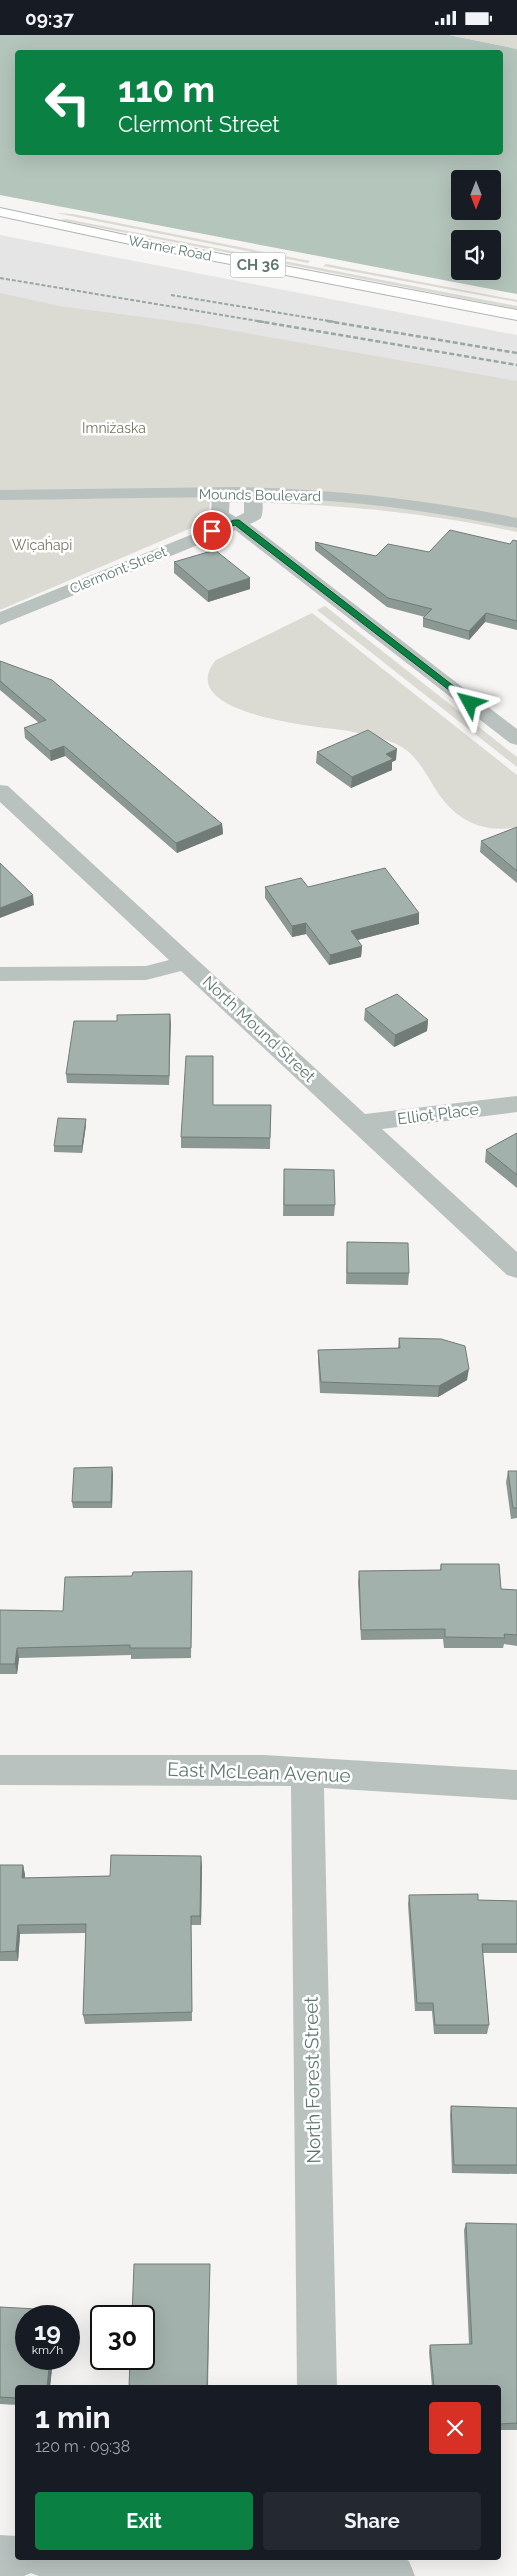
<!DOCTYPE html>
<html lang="en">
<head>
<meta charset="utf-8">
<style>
  :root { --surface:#171b24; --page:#242831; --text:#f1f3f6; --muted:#9ea1a6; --accent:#0b8043 }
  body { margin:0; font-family:Raleway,sans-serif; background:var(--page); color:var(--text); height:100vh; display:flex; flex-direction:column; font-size:19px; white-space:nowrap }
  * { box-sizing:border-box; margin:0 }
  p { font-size:16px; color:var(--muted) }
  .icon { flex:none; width:28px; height:28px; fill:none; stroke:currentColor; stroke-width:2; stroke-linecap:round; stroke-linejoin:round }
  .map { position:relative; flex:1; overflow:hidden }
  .side { position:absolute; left:15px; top:2350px; width:486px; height:175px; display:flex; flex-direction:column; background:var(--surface); border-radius:5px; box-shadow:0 5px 20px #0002 }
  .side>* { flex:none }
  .banner { position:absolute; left:15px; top:15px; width:488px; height:105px; border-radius:5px; box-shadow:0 5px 20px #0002; background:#0b8043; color:#fff; overflow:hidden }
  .needle { width:32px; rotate:180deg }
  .buttons { position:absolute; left:451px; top:135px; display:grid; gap:10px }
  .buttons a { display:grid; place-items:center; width:50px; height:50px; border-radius:5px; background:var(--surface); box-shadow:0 5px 20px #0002; font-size:25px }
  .speed { position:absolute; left:15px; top:2270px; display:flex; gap:10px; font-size:25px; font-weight:700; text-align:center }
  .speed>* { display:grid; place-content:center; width:65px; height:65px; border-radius:50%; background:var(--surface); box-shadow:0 5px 20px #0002; line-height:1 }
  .speed small { font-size:12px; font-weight:400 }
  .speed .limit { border:2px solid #111; border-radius:8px; background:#fff; color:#111 }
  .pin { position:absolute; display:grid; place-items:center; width:42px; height:42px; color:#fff; margin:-21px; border:2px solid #fff; border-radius:50%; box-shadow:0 1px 5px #0007 }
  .me { position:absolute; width:55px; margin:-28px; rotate:308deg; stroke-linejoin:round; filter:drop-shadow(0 0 4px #0008) }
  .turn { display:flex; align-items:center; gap:18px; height:105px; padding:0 20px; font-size:22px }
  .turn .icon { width:65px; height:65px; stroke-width:2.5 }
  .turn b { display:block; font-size:35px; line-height:42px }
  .round { display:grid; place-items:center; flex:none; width:52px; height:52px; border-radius:5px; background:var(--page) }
  .overview { display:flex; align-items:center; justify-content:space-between; height:85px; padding:0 20px }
  h1 { font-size:30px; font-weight:700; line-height:38px }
  .primary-button { display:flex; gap:10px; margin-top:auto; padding:10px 20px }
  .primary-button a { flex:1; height:58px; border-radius:5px; background:var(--accent); color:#fff; font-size:20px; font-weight:700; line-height:58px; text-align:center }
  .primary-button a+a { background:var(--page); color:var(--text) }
  .status { display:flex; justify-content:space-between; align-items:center; height:35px; padding:0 25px; background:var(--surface); direction:ltr }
  .status svg { height:14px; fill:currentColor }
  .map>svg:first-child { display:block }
  .built { fill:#e4e5e4 }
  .green { fill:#dbdad3 }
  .water { fill:#b4c5bc; fill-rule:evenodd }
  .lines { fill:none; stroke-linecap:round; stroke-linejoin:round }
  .trunk-casing { stroke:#adb5b3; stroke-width:2 }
  .minor { fill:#b9c2bf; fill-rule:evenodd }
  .tertiary { fill:#b9c2bf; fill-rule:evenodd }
  .trunk { fill:#fff; fill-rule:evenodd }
  .rail-far1 { stroke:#99a7a3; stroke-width:2; stroke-dasharray:4 2; stroke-linecap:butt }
  .rail { stroke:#99a7a3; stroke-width:2.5; stroke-dasharray:5 2.5; stroke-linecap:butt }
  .wall { fill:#8b9894 }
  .shaded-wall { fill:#717c78 }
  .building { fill:#a2b1ac; stroke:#717c78 }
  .route { fill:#0b8043; stroke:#07532c }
  .labels { text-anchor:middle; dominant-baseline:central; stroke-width:5; stroke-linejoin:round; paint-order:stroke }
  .far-street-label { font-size:14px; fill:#5e7870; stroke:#fff }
  .far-park-label { font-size:14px; fill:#757662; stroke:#fff }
  .shield { fill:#fff; stroke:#8ea09b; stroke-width:1 }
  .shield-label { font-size:15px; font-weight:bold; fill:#5e7870 }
  .street-label { font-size:16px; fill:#5e7870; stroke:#fff }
  .near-street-label { font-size:19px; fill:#5e7870; stroke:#fff }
</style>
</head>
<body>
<div class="status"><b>09:37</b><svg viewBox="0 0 49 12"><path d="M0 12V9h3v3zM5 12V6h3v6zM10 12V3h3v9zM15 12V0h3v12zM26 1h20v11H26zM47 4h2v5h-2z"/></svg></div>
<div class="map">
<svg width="517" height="2541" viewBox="0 0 517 2541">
  <rect width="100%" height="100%" fill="#f7f4f4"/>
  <!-- built -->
  <path class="built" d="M0,200l517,100v51l-517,-90z"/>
  <!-- green -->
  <g class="green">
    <path d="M449,0h68v14z"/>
    <path d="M56,178l17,1 237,47 -2,2z"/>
    <path d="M66,184l451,87v3l-457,-89z"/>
    <path d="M326,229l191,36v2l-194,-36z"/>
    <path d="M0,258l59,13 136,18 322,57v151c-102,-22 -203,-30 -307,-30l-2,18 -5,3 -203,87z"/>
    <path d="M325,571l192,151v10l-200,-157z"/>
    <path d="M312,578l205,162v52c-34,7 -62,-7 -81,-37 -15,-24 -22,-42 -53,-51 -15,-4 -32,-8 -48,-10 -25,-3 -162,-17 -119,-69z"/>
  </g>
  <!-- water -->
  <path class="water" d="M0,0h449l68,14v245l-517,-99zM18,18h482v100h-482zM460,144h32v32h-32zM460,204h32v32h-32z"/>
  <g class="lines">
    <defs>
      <path id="trunk" d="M0,173l153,33 364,69v10l-364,-71 -153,-33z"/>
    </defs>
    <!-- trunk casing -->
    <use href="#trunk" class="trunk-casing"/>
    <!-- minor -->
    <g class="minor">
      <path d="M221,453l6,1 3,4 -1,20 7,4 8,-4v-20l3,-4h12c4,6 5,23 2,29 -3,3 -8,4 -11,6l267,205v16l-7,-2 -275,-213 -235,95v-13l220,-89 -9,-7 1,-23 3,-4z"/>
      <path d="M0,750l8,1 357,328 152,-18v16l-135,17 135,123v26l-10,-3 -326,-304 -35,9 -146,1v-14l146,-1 23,-6 -169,-158z"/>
      <path d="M0,1720h264l253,15v30l-193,-12 13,599h-40l-6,-601 -291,-1z"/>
    </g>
    <!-- tertiary -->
    <g class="tertiary">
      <path d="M236,452c95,2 188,12 281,31v10c-67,-13 -134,-24 -203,-28 -104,-6 -209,0 -314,0v-10z"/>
      <path d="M0,2500l18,1v21h383l8,4 6,15h-376l-8,-3 -7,3h-24z"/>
    </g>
    <!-- trunk -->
    <use href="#trunk" class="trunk"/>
    <!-- rail-far1 -->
    <g class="rail-far1">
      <path d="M0,243l264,44"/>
      <path d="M171,260l164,27"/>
    </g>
    <!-- rail -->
    <g class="rail">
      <path d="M257,286l260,44"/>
      <path d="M327,286l190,32"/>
    </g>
  </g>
  <!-- wall -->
  <g class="wall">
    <path d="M517,506v89l-32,-8 -16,18 -46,-13v-9l2,-1 -38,-10 -72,-57v-8l61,14 53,-4 81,-8z"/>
    <path d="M174,527l76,27 -42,13 -34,-29z"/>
    <path d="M0,626l222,163 1,10 -46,19 -112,-97 -14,5 -26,-23 -1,-10 15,-5 -39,-33z"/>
    <path d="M317,717l79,8 -4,2v8l-41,18 -35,-25z"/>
    <path d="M517,792v56l-37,-31 1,-11z"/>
    <path d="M265,852h43l111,37 -62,16 5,6 -1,11 -32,8 -23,-31 -14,3 -27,-39z"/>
    <path d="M365,974l63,11 -1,11 -33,16 -30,-27z"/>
    <path d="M170,979l-1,71 -102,-2 -1,-9 51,-53z"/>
    <path d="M213,1070h58l-1,44 -89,-1v-11z"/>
    <path d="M86,1090l-4,28 -28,-1v-6z"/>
    <path d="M517,1098v55l-32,-26 1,-12z"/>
    <path d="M284,1134l51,36 -1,11h-51z"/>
    <path d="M347,1207l62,31 -1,12 -62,-1z"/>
    <path d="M399,1303l68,42 -29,17 -118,-4 -2,-32v-11l80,-2z"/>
    <path d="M508,1436h9v47l-6,1 -5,-37z"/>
    <path d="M113,1438l-1,35h-39l-1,-6z"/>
    <path d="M441,1529l60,25 16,1v56l-13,-2 -1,4h-59l-1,-9 -82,1 -3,-58 1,-11 81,-1z"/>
    <path d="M192,1536l-1,87 -60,1v-4l-112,3 -2,16h-17v-64l63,1 69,-35z"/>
    <path d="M0,1830h23l2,10 -1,3 86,-2 92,-11 -1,60h-10l1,96 -107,3 -2,-9 3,-82 -66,1 -2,27h-18z"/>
    <path d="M409,1860l69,5 39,1v52h-34l6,72 -2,9h-53l-2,-23h-17l-7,-107z"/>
    <path d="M451,2071l66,2v66l-65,-1 -2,-58z"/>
    <path d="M466,2188l51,1v206h-18v-43h-67l-3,-35 1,-7 39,-1 -5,-114z"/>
    <path d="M0,2272l53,52 -3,28h-32v18l-18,-1z"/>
  </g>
  <!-- shaded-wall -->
  <g class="shaded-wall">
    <path d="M250,543v11l-42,13v-11z"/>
    <path d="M486,578l-1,9 -16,18v-9z"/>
    <path d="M64,711l1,10 -14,5 -1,-10z"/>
    <path d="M397,714l-1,11 -4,2v8l-41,18 1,-11 34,-23z"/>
    <path d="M222,789l1,10 -46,19 -1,-10z"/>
    <path d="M33,860l1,10 -34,13v-10z"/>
    <path d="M419,878v11l-69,18 1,-11z"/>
    <path d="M306,888v11l-14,3v-11z"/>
    <path d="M362,911l-1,11 -32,8 1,-10z"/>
    <path d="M170,979l1,10 -2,61v-9z"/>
    <path d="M428,985l-1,11 -33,16 1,-12z"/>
    <path d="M86,1084v6l-4,28v-7z"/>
    <path d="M469,1334l-2,11 -29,17 1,-11z"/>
    <path d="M112,1432l1,6 -1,35 -1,-6z"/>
    <path d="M17,1613l2,10 -2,16 -2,-10z"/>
    <path d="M201,1821l1,9 -1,60 -1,-9z"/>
    <path d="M23,1830l2,10 -1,13 -2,-10z"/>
    <path d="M18,1890l2,9 -2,27 -2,-10z"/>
    <path d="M210,2229l-2,123h-1z"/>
    <path d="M50,2324h3l-3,28h-3z"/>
  </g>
  <!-- building -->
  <g class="building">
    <path d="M450,495l60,14 3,-4 4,1v80l-31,-8 -17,18 -46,-13 9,-9 -44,-11 -73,-56 61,14 12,-12 41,8z"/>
    <path d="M215,515l35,28 -42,13 -34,-29z"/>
    <path d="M0,626l52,19 170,144 -46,19 -112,-97 -14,5 -26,-23 22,-8 -46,-39z"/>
    <path d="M368,695l29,19 -11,5 7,5 -41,18 -35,-25z"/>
    <path d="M517,792v44l-36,-30z"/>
    <path d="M0,828l33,32 -33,13z"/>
    <path d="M385,833l34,45 -68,18 11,15 -32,9 -24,-32 -14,3 -27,-39 36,-9 7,9z"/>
    <path d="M397,959l31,26 -33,15 -30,-26z"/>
    <path d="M170,979l-1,62 -103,-2 8,-53h43v-6z"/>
    <path d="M186,1021h27v49h58l-1,33 -89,-1z"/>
    <path d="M58,1083l28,1 -4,27h-28z"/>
    <path d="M517,1098v42l-31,-25z"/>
    <path d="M284,1134l50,1 1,35h-51z"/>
    <path d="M347,1207l61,1 1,30h-62z"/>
    <path d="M399,1303l42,1 24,7 4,23 -30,17 -118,-4 -3,-32 82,-2z"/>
    <path d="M112,1432l-1,35h-39l2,-34z"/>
    <path d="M508,1436h9v37h-4z"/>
    <path d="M441,1529h58l2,25 16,1v45l-13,-1 1,4 -60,-1v-8l-84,1 -2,-59 82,-1z"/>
    <path d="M192,1536l-1,77h-61v-3l-113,3 -2,16h-15v-54l63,1 2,-34 67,-1 1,-4z"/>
    <path d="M111,1820l90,1 -1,60h-9l1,96 -109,3 3,-91 -68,1 -2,26 -16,1v-87h23l-1,13 88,-2z"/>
    <path d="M478,1859v6l39,1v43h-35l7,81h-54l-2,-22h-16l-8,-108z"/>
    <path d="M451,2071l66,2v57h-63z"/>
    <path d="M466,2188l51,1v199l-18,1v-37h-65l-4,-42 42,-1z"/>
    <path d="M134,2229h76l-3,123h-78l1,-28h14v-43h-12z"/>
    <path d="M0,2272l55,3 -1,6h-28v43h24l-3,28h-29v11l-18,-1z"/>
  </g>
  <!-- route -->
  <path class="route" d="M234,485h5l234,181v3h-6l-232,-179 -23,9 -4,-3z"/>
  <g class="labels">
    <!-- far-street labels -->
    <g class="far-street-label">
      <text transform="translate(170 213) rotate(11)">Warner Road</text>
      <text transform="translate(260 460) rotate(1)">Mounds Boulevard</text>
      <text transform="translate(118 535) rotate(-22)">Clermont Street</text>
    </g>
    <!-- far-park labels -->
    <g class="far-park-label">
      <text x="114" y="393">Imniżaska</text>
      <text x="42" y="510">Wic̣aḣapi</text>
    </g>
    <!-- shield labels -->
    <rect class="shield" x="230.5" y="217.5" width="55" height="25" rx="4"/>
    <g class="shield-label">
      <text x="258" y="230">CH 36</text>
    </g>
    <!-- street labels -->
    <g class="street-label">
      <text transform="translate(259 994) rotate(43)">North Mound Street</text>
      <text transform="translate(438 1079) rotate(-7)">Elliot Place</text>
    </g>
    <!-- near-street labels -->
    <g class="near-street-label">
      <text transform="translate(259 1737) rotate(2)">East McLean Avenue</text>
      <text transform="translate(312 2045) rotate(-91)">North Forest Street</text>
    </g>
  </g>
</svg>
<div class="buttons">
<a><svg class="needle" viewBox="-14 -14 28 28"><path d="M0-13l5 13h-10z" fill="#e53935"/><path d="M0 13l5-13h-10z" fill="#9ea1a6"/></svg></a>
<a><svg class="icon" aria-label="sound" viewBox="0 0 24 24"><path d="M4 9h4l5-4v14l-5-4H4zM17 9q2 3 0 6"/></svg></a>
</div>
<div class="speed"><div>19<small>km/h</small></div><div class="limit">30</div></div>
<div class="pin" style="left:212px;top:496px;background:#d93025"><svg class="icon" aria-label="arrive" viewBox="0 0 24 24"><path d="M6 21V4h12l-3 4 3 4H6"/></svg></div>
<svg class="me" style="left:470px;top:668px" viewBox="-20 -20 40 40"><path d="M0-17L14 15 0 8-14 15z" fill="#0b8043" stroke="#fff" stroke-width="4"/></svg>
<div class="banner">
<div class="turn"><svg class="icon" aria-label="left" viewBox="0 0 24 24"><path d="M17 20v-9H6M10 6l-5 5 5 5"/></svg><div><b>110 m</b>Clermont Street</div></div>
</div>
<section class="side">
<div class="overview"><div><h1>1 min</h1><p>120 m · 09:38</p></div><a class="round" style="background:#d93025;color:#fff"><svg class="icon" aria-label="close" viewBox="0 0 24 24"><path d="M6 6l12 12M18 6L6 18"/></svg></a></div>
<div class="primary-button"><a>Exit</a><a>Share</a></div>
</section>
</div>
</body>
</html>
